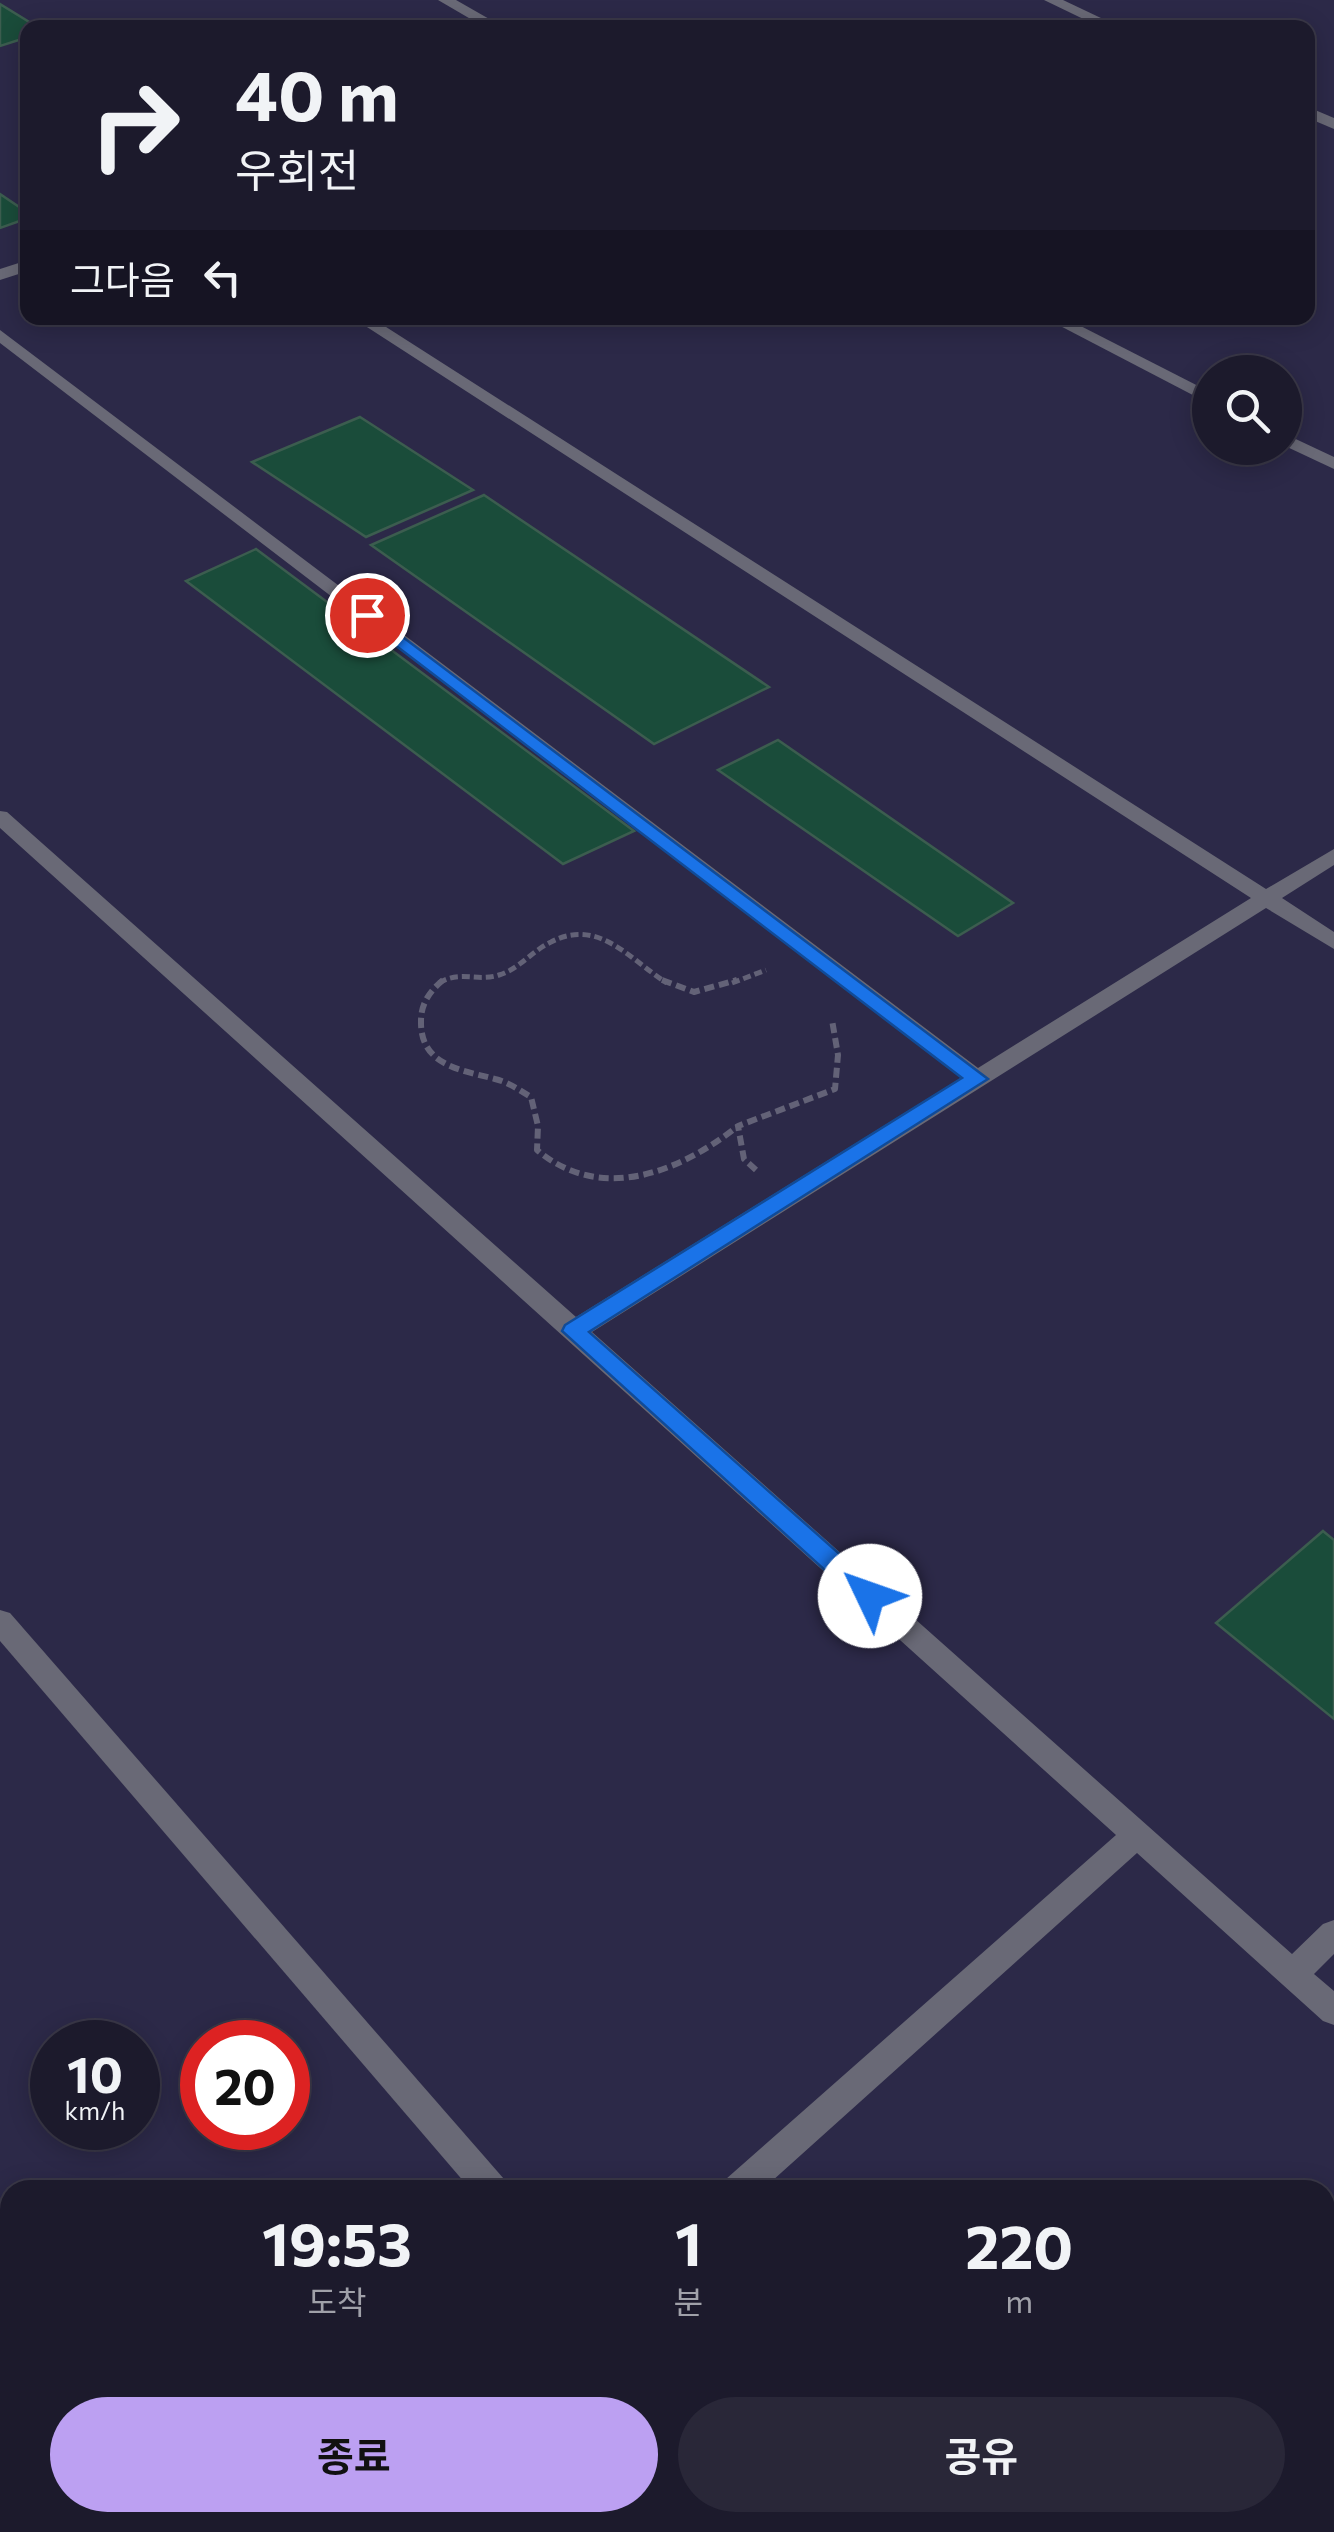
<!DOCTYPE html>
<html lang="ko">
<head>
<meta charset="utf-8">
<style>
  :root { --surface:#1c1a2c; --page:#292738; --text:#f1f3f6; --muted:#a0a1a9; --line:#3a3848; --accent:#bca0f2 }
  body { margin:0; font-family:Commissioner,"Noto Sans KR",sans-serif; background:var(--page); color:var(--text); height:100vh; display:flex; flex-direction:column; font-size:38px; white-space:nowrap }
  * { box-sizing:border-box; margin:0 }
  p { font-size:32px; color:var(--muted) }
  .icon { flex:none; width:55px; height:55px; fill:none; stroke:currentColor; stroke-width:2; stroke-linecap:round; stroke-linejoin:round }
  .map { position:relative; flex:1; overflow:hidden }
  .panel { position:absolute; left:0px; top:2180px; width:1335px; height:352px; display:flex; flex-direction:column; background:var(--surface); border-radius:30px 30px 0 0; box-shadow:0 5px 25px #0003,0 0 0 2px var(--line) }
  .panel>* { flex:none }
  .hud { position:absolute; left:20px; top:20px; width:1295px; height:305px; border-radius:20px; box-shadow:0 5px 25px #0003,0 0 0 2px var(--line); background:#1c1a2c; color:var(--text); overflow:hidden }
  .controls { position:absolute; left:1192px; top:355px; display:grid; gap:20px }
  .controls a { display:grid; place-items:center; width:110px; height:110px; border-radius:50%; background:var(--surface); box-shadow:0 5px 25px #0003,0 0 0 2px var(--line); font-size:50px }
  .speed { position:absolute; left:30px; top:2020px; display:flex; gap:20px; font-size:50px; font-weight:700; text-align:center }
  .speed>* { display:grid; place-content:center; width:130px; height:130px; border-radius:50%; background:var(--surface); box-shadow:0 5px 25px #0003,0 0 0 2px var(--line); line-height:1 }
  .speed small { font-size:25px; font-weight:400 }
  .speed .limit { border:15px solid #d22; background:#fff; color:#111 }
  .pin { position:absolute; display:grid; place-items:center; width:85px; height:85px; color:#fff; margin:-42px; border:5px solid #fff; border-radius:50%; box-shadow:0 2px 10px #0007 }
  .me { position:absolute; width:110px; margin:-55px; rotate:312deg; stroke-linejoin:round; filter:drop-shadow(0 0 8px #0008) }
  .turn { display:flex; align-items:center; gap:35px; height:210px; padding:0 50px; font-size:45px }
  .turn .icon { width:130px; height:130px; stroke-width:2.5 }
  .turn b { display:block; font-size:70px; line-height:85px }
  .then { display:flex; align-items:center; height:95px; padding:0 50px; background:#0003; gap:20px; font-size:38px }
  .eta { display:flex; justify-content:space-evenly; align-items:center; height:170px; text-align:center }
  .eta b { font-size:60px; font-weight:700; line-height:70px }
  .action { display:flex; gap:20px; margin-top:auto; padding:20px 50px }
  .action a { flex:1; height:115px; border-radius:60px; background:var(--accent); color:#111; font-size:40px; font-weight:700; line-height:115px; text-align:center }
  .action a+a { background:var(--page); color:var(--text) }
  .map>svg:first-child { display:block }
  .built { fill:#2c2948; fill-rule:evenodd }
  .building { fill:#1a4c3a; stroke:#3c5d4f; stroke-width:2.5 }
  .lines { fill:none; stroke-linecap:round; stroke-linejoin:round }
  .path-far1 { stroke:#636277; stroke-width:5; stroke-dasharray:8 4; stroke-linecap:butt }
  .path { stroke:#636277; stroke-width:6; stroke-dasharray:10 5; stroke-linecap:butt }
  .lane { fill:#696976; fill-rule:evenodd }
  .route { fill:#1a73e8; stroke:#114b97; stroke-width:2.5 }
</style>
</head>
<body>
<div class="map">
<svg width="1334" height="2532" viewBox="0 0 1334 2532">
  <rect width="100%" height="100%" fill="#25233b"/>
  <!-- built -->
  <path class="built" d="M0,0h1334v2532h-1334zM28,28h1280v290h-1280zM1210,372h75v76h-75zM52,2042h86v86h-86zM202,2042h86v86h-86zM10,2190h1315v332h-1315z"/>
  <!-- building -->
  <g class="building">
    <path d="M0,4l39,24h-11v9l-28,9z"/>
    <path d="M0,194l28,19v5l-28,10z"/>
    <path d="M360,417l113,73 -107,47 -114,-75z"/>
    <path d="M484,495l285,192 -115,57 -283,-199z"/>
    <path d="M256,549l378,282 -71,33 -377,-283z"/>
    <path d="M778,740l235,163 -55,33 -240,-166z"/>
    <path d="M1323,1531l11,9v179l-118,-96z"/>
  </g>
  <g class="lines">
    <!-- path-far1 -->
    <g class="path-far1">
      <path d="M439,983c21,-13 38,-1 60,-8 20,-6 33,-24 52,-33 48,-25 79,18 116,41"/>
      <path d="M732,983l34,-13"/>
    </g>
    <!-- path -->
    <g class="path">
      <path d="M443,980c-13,11 -22,23 -22,41 -1,45 41,49 74,58 13,3 24,11 36,18l7,29 -1,24c64,54 143,22 201,-24"/>
      <path d="M662,980l32,12 43,-12"/>
      <path d="M756,1170l-12,-11 -6,-33 97,-37 3,-34 -6,-35"/>
    </g>
    <!-- lane -->
    <g class="lane">
      <path d="M438,0h18l49,28h-19z"/>
      <path d="M1044,0h19l59,28h-20z"/>
      <path d="M1308,107l26,11v11l-26,-11z"/>
      <path d="M28,260v11l-28,9v-11z"/>
      <path d="M353,318h19l894,571 68,-40v16l-52,33 52,34v17l-68,-41 -674,424 700,622 31,-30 11,-4v34l-20,20 20,17v34l-11,-4 -186,-168 -375,337h-40l4,-11 390,-344 -1116,-1007v-17l7,1 569,505 385,-239 -961,-735v-13l978,738 273,-170z"/>
      <path d="M1045,318h20l145,74v12z"/>
      <path d="M1285,434l49,23v12l-49,-23z"/>
      <path d="M0,1610l10,3 494,566 4,11h-37l-471,-549z"/>
      <path d="M302,2522h45l-4,10h-45z"/>
    </g>
  </g>
  <!-- route -->
  <path class="route" d="M367,610l621,469 -399,253 290,257 3,7 -3,7h-18l-299,-272 3,-6 397,-247 -601,-459 -3,-4z"/>
</svg>
<div class="controls">
<a><svg class="icon" aria-label="search" viewBox="0 0 24 24"><circle cx="10" cy="10" r="6"/><path d="M15 15l6 6"/></svg></a>
</div>
<div class="speed"><div>10<small>km/h</small></div><div class="limit">20</div></div>
<div class="pin" style="left:367px;top:615px;background:#d93025"><svg class="icon" aria-label="arrive" viewBox="0 0 24 24"><path d="M6 21V4h12l-3 4 3 4H6"/></svg></div>
<svg class="me" style="left:870px;top:1596px" viewBox="-20 -20 40 40"><circle r="19" fill="#fff"/><path d="M0-13L10 11 0 6-10 11z" fill="#1a73e8"/></svg>
<div class="hud">
<div class="turn"><svg class="icon" aria-label="right" viewBox="0 0 24 24"><path d="M7 20v-9h11M14 6l5 5-5 5"/></svg><div><b>40 m</b>우회전</div></div>
<div class="then">그다음<svg class="icon" aria-label="left" viewBox="0 0 24 24"><path d="M17 20v-9H6M10 6l-5 5 5 5"/></svg></div>
</div>
<section class="panel">
<div class="eta">
<div><b>19:53</b><p>도착</p></div>
<div><b>1</b><p>분</p></div>
<div><b>220</b><p>m</p></div>
</div>
<div class="action"><a>종료</a><a>공유</a></div>
</section>
</div>
</body>
</html>
